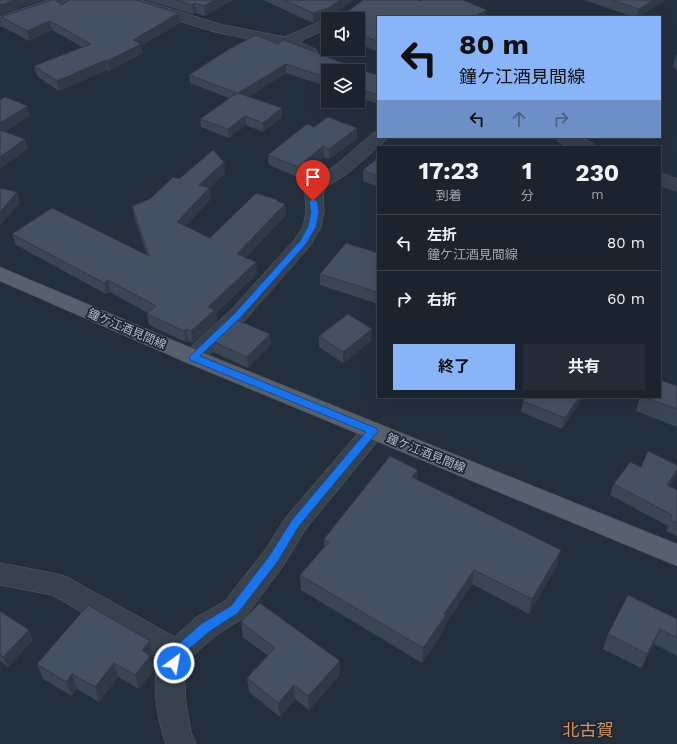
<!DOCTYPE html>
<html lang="ja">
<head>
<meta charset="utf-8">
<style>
  :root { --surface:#1b232e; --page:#242b36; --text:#f1f3f6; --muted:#a0a4aa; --line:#39404a; --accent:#8ab4f8 }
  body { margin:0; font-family:"Work Sans","Noto Sans JP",sans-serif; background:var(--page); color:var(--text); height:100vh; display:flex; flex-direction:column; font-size:15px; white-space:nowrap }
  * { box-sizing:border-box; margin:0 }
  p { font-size:13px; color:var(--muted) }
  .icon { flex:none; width:22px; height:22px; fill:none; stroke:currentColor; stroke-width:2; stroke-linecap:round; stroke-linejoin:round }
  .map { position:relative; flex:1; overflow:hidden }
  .panel { position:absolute; left:377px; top:146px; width:284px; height:252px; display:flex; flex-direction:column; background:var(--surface); border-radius:0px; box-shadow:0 4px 16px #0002,0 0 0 1px var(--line) }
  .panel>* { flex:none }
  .top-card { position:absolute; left:377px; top:16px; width:284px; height:122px; border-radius:0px; box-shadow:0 4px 16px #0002,0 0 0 1px var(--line); background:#8ab4f8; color:#111; overflow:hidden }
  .buttons { position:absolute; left:321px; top:12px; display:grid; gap:8px }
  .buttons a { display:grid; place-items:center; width:44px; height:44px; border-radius:0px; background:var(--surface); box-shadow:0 4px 16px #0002,0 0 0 1px var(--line); font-size:20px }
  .pin { position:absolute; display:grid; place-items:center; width:34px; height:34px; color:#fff; margin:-41px -17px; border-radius:50% 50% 50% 0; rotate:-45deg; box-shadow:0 0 4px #0007 }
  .pin .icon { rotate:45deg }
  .me { position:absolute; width:44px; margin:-22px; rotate:32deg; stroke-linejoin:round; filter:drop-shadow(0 0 3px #0008) }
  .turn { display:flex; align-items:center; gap:14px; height:84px; padding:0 16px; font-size:18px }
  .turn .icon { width:52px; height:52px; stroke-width:2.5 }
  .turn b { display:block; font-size:28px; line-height:34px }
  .lanes { display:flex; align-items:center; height:38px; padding:0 16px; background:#0003; justify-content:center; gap:20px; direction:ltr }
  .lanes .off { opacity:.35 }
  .eta { display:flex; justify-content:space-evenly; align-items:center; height:68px; text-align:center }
  .eta b { font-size:24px; font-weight:700; line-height:28px }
  .action { display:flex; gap:8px; margin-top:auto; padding:8px 16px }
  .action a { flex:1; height:46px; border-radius:0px; background:var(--accent); color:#111; font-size:16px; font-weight:700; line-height:46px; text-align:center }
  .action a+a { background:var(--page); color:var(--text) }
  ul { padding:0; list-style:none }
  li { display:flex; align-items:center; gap:12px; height:56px; padding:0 16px; border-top:1px solid var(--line) }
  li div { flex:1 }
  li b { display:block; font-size:15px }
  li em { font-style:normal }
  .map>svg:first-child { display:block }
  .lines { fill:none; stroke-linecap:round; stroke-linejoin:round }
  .minor-casing { stroke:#565f6c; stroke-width:1 }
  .major-casing { stroke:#414a57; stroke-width:1 }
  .minor { fill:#38414e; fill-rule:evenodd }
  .major { fill:#56606e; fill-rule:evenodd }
  .wall { fill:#3b4654 }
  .shaded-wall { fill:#303945 }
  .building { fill:#455162; stroke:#303945 }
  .route { fill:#1a73e8; stroke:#114b97 }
  .labels { text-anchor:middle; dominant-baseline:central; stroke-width:3.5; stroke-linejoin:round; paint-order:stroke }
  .street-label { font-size:12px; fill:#b4bcc9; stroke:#1d2633 }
  .near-quarter-label { font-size:17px; fill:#d59563; stroke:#1d2633 }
</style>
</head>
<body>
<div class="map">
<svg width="677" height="744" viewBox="0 0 677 744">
  <rect width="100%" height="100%" fill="#242f3e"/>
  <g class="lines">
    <defs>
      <g id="minor">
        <path d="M49,0h21l-2,3 -68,23v-9z"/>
        <path d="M119,0h22l82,25 62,12 38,-17 6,-1h-1v9l-29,14 16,7 3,3 -3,3 -5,2 -27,-11 -68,-14 -94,-29z"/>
        <path d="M378,132v5h9l-2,4 -38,33 -21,13 -3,6 1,19 -3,15 -11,19 -65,74 -44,42 -8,3 -8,-3 -3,-5 3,-5 46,-42 64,-71 8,-12 3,-15 -1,-19 7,-13 23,-14 38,-33z"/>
        <path d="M554,137c13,0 33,-2 42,10 -14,0 -34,2 -42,-10z"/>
        <path d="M660,173l17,6v12l-17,-6z"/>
        <path d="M373,422l8,3 4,6 -4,6 -76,93 -22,36 -38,51 -30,19 -27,24 -4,13 2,31 5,28 5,12h-30c-7,-18 -13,-51 -10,-71 1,-5 3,-10 5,-15l-109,-63 -52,-10v-22l58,11 9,3 108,60 20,-19 30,-17 40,-51 22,-34 78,-91z"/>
      </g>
      <path id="major" d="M0,267l201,85 476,192v22l-492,-204 -185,-81z"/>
    </defs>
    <!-- minor casing -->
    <use href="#minor" class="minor-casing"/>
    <!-- major casing -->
    <use href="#major" class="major-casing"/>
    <!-- minor -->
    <use href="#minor" class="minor"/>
    <!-- major -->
    <use href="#major" class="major"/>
  </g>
  <!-- wall -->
  <g class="wall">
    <path d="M146,0h87l-28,16 -9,-3 -3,1z"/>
    <path d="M263,0h90l-15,11 40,6v35l-20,-9v-24l-29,-1 -16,5z"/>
    <path d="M585,0h80l-26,17h-6z"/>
    <path d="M62,5l117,8 1,10 -39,23 2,7 -34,18 -2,-1 -48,21 -22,-15 -3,-10 48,-19 -30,-17 -23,11 -26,-14 -2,-10z"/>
    <path d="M278,44l84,26 16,5v29l-20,-7v-26h-30v16l-42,-14 -38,24 34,20 -19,15 -17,-7 -17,13 -28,-11 -1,-8 29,-21 -39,-15 -1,-8z"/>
    <path d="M677,55v16l-4,-5 3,-10z"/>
    <path d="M314,127l43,1v11l-28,20 -5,-2 -26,20 -29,-12 -1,-10z"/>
    <path d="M378,158v29l-15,-6v-11z"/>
    <path d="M224,162l1,11 -16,15 2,11 -26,27 25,12 68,-36 7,2 1,11 -41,43 12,16 -41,39 1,8 -24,22 -5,-2 -2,1 -37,-17 -2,-11 1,-1 -38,-21 -4,2 -90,-49 -4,-11 135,21 -13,-38 -2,-11 18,-7 29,-20z"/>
    <path d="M378,253v53l-3,-1v-2l-55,-18v-11z"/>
    <path d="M372,329v11l-29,23 -24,-16v-11z"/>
    <path d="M212,341l59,4 -23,23 -35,-16z"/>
    <path d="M677,386v41l-41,-16 4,-14h20z"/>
    <path d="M583,397l-21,32 -41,-17 2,-11z"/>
    <path d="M641,467l35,10 -7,9 8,4v46l-11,-5 2,-5 -58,-31 4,-11z"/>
    <path d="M417,480l140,85 -28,49 -57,-30 -27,41 -1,5 -22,33 -121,-73 -1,-15 24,-28v-8z"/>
    <path d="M0,611l33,29 -25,27 -8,-6z"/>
    <path d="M677,619v37l-23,-12 -13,24 -38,-19 5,-15z"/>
    <path d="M241,622l99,39v14l-31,35 -14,-11 -15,18 -31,-25 -2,-14 21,-22 -25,-19z"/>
    <path d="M150,641l4,15 -3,3 3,11 -15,19 -21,-12 -19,25 -22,-13 -5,7 -29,-17 -6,-15z"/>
  </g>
  <!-- shaded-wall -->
  <g class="shaded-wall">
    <path d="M15,0h28l-43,15v-10z"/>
    <path d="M215,0h18l-28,16 -1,-10z"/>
    <path d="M340,0h13l-24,18 -16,5v-10z"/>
    <path d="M654,0h11l-26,17h-2l2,-8z"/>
    <path d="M195,3l1,10 -3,1 -1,-9z"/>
    <path d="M487,10l-1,7h-13z"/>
    <path d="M179,13l1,10 -39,23 2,7 -34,18 -2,-10 26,-21z"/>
    <path d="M50,21l2,9 -23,11 -2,-10z"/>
    <path d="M106,60l1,10 -48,21 -2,-10z"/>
    <path d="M286,64v9l-47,29 -1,-9z"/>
    <path d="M28,106l2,10 -30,19v-12z"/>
    <path d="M282,108v9l-19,15v-9z"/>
    <path d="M245,116l1,9 -17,13 -1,-9z"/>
    <path d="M357,128v11l-28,20v-10z"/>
    <path d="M25,139l3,10 -28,20v-12z"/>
    <path d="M323,146l1,11 -26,20v-10z"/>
    <path d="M224,162l1,11 -25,23 -1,-11z"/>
    <path d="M209,188l2,11 -33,34 -1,-11z"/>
    <path d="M17,192l3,11 -20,23v-14z"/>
    <path d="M278,200l1,11 6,-7 1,11 -48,51 -1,-12z"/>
    <path d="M256,262l1,12 -41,39 1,8 -24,22 -2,-12 17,-24z"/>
    <path d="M108,280l2,12 -4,2 -2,-11z"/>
    <path d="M186,329l2,12 -2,1 -2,-11z"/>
    <path d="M372,329v11l-29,23v-11z"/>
    <path d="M270,334l1,11 -23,23 -1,-11z"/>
    <path d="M579,397h4l-21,32 3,-11z"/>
    <path d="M418,470l-1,15 -5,-8z"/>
    <path d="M677,470v3l-1,4 -13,19 4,-11z"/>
    <path d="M561,550l-4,15 -28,49 3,-15z"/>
    <path d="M474,570l-2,14 -27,41 -1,5 -22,33 1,-15 21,-34z"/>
    <path d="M660,629l-6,15 -13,24 6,-14z"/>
    <path d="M29,630l4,10 -25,27 -5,-10z"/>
    <path d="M150,641l4,15 -3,3 3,11 -15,19 -4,-14 7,-25z"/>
    <path d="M340,661v14l-31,35 -1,-14z"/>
    <path d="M114,663l4,14 -19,25 -4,-15z"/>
    <path d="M72,674l5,15 -5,7 -6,-14z"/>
    <path d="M294,685l1,14 -15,18 -2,-14z"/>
  </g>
  <!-- building -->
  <g class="building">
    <path d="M0,0h15l-15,5z"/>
    <path d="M52,0h3l7,5 7,-5h67l43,13 -46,27 8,4 -34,17 -1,-1 -49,21 -23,-15 57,-22 -41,-23 -23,10 -26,-14z"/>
    <path d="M176,0h39l-11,6 -9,-3 -3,2z"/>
    <path d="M284,0h56l-11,8 -16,5z"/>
    <path d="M363,0h54l3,1 2,-1h41l24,10 -14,7h-95v25l-20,-9v-14h-30l1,-8h19z"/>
    <path d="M612,0h42l-15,9z"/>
    <path d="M256,35l22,9 6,-4 62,24 11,3 5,3 16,5v20l-20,-7v-17h-30v7l-42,-14 -48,29 44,15 -19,15 -18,-7 -17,13 -28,-10 37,-26 -48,-18 40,-26z"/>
    <path d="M5,97l23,9 -28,17v-23z"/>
    <path d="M328,117l29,11 -28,21 -6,-3 -25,21 -30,-12 39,-31 7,3z"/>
    <path d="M0,130l25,9 -25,18z"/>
    <path d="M213,150l11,12 -25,23 10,3 -32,34 33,16 46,-45 22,7 -1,1 8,3 -48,50 19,8 -48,45 7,3 -24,21 -5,-2 -2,2 -37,-17 9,-8 -48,-26 -4,3 -92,-49 40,-26 97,48 -17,-50 18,-7 23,-22 6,2z"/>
    <path d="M378,158v18l-15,-6z"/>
    <path d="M0,188l17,4 -17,20z"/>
    <path d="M346,243l32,10v42l-3,-1 2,-2 -57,-18z"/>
    <path d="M348,314l24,15 -29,23 -24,-16z"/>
    <path d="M235,319l35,15 -23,23 -35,-16z"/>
    <path d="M660,380l17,6v23l-33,-12h16z"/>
    <path d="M526,397h53l-14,21 -42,-17z"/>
    <path d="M648,451l29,14v5l-10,15 10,5v33l-7,-3 2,-5 -58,-31 16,-22 11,5z"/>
    <path d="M390,456l28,14 -6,7 149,73 -29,49 -58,-29 -30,44 2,1 -23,33 -123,-73 29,-33 -5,-3z"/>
    <path d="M628,595l49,24v19l-17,-9 -13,25 -39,-20z"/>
    <path d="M260,603l80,58 -32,35 -14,-11 -16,18 -31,-25 28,-30 -34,-26z"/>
    <path d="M88,605l62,36 -8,9 8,6 -15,19 -21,-12 -19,24 -23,-13 -6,8 -29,-18z"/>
    <path d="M0,611l29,19 -26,27 -3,-3z"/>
  </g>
  <!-- route -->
  <path class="route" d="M313,199l4,2 2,11 -3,15 -10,17 -65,73 -41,39 176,72 2,3 -79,95 -21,35 -40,52 -28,18 -29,25 -3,11 -4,1 -5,-1 -1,-4 5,-14 28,-25 30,-18 39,-51 22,-35 74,-88 -176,-72 -1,-3 46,-44 65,-72 8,-14 3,-15 -2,-11z"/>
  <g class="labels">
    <!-- street labels -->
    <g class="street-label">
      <text transform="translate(127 329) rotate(23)">鐘ケ江酒見間線</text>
      <text transform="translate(426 453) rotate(22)">鐘ケ江酒見間線</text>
    </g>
    <!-- near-quarter labels -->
    <g class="near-quarter-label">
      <text x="588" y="730">北古賀</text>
    </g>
  </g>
</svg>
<div class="buttons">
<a><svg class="icon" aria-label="sound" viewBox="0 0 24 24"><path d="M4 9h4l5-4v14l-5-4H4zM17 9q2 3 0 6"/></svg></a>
<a><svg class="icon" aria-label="layers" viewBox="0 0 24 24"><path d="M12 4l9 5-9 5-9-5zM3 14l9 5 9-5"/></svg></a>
</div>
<div class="pin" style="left:313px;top:201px;background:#d93025"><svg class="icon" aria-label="arrive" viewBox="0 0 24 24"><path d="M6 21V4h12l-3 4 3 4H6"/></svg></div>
<svg class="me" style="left:174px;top:663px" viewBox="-20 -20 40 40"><circle r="17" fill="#1a73e8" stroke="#fff" stroke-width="3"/><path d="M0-11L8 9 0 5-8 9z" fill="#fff"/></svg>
<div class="top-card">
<div class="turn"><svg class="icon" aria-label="left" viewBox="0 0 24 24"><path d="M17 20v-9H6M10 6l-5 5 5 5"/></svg><div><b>80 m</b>鐘ケ江酒見間線</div></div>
<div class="lanes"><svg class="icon" aria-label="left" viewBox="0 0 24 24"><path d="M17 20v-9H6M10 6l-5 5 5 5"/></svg><svg class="icon off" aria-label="ahead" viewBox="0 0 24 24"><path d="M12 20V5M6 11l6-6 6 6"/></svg><svg class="icon off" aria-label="right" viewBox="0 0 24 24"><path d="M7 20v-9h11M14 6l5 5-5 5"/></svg></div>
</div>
<section class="panel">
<div class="eta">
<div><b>17:23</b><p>到着</p></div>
<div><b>1</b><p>分</p></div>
<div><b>230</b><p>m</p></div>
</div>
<ul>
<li><svg class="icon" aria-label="left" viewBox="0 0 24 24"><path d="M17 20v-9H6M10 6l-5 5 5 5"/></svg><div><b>左折</b><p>鐘ケ江酒見間線</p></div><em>80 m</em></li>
<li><svg class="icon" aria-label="right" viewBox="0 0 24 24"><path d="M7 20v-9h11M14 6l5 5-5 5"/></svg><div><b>右折</b></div><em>60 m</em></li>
</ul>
<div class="action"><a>終了</a><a>共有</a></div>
</section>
</div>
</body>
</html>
